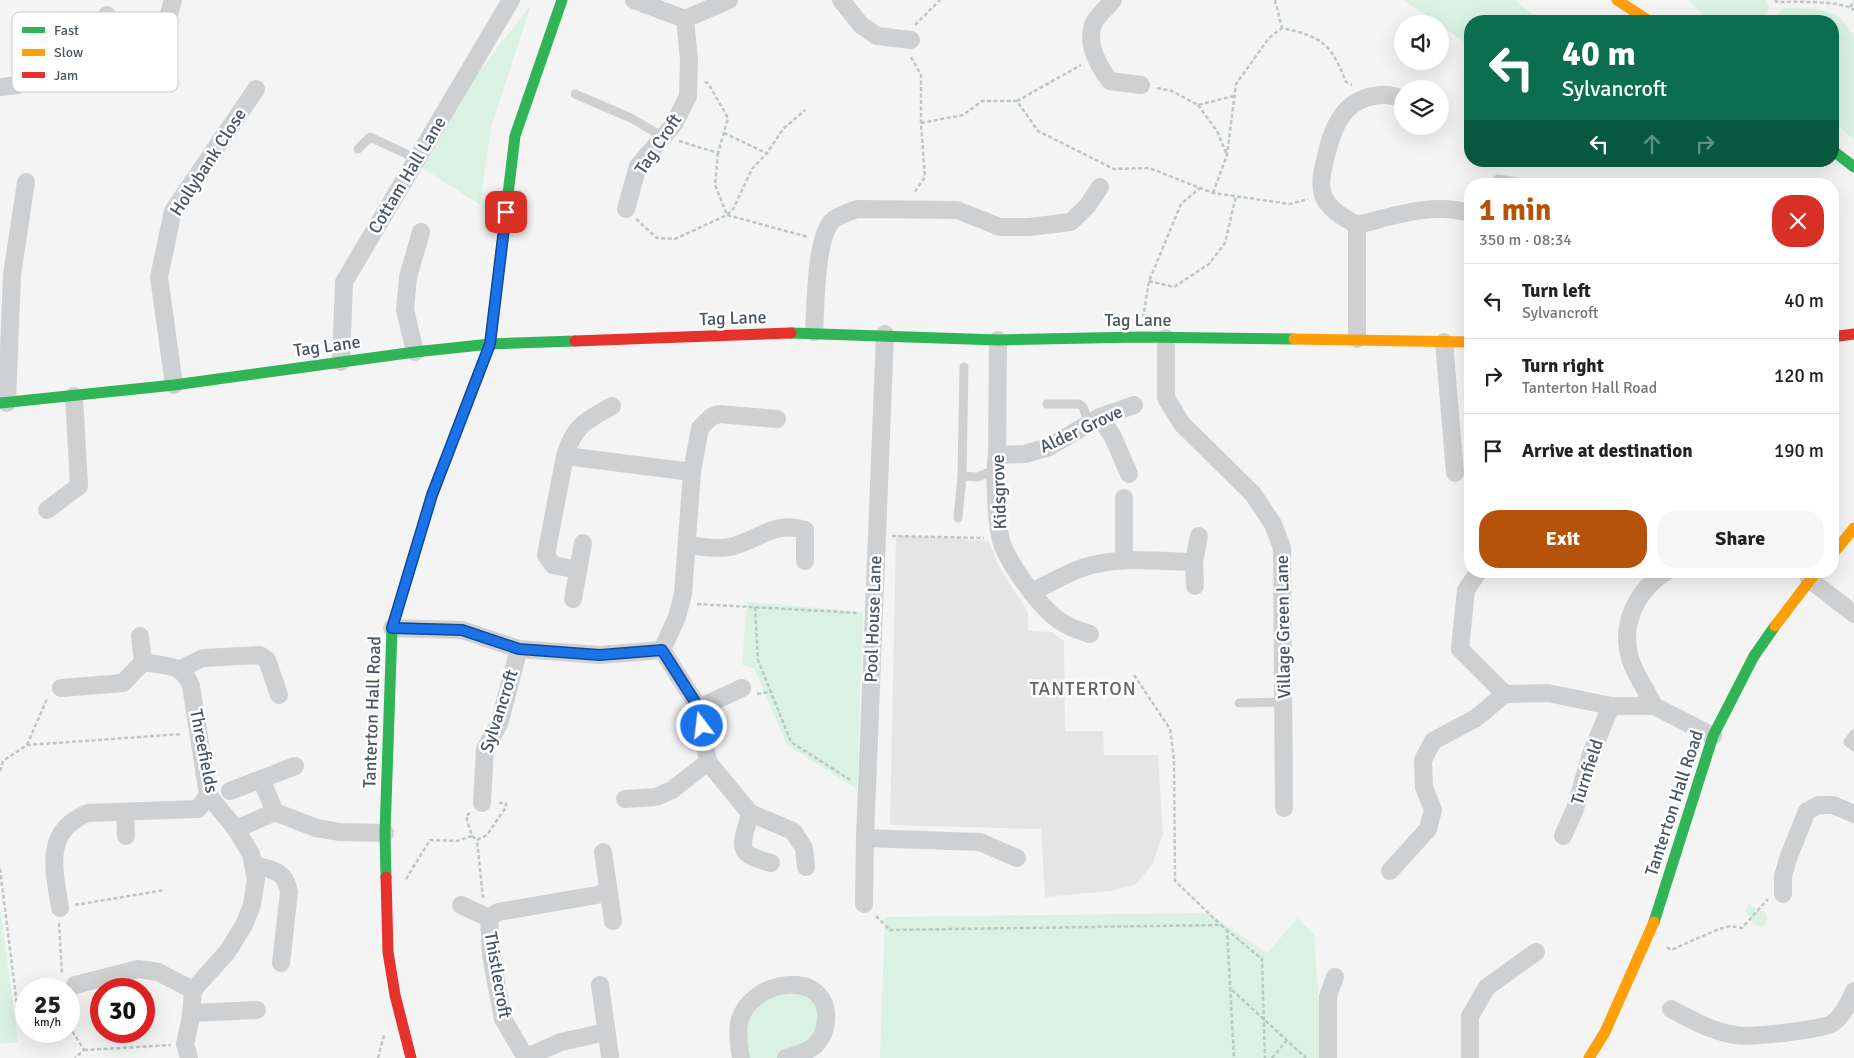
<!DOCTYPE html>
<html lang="en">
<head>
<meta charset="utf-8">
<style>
  :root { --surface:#fff; --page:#f6f6f6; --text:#222; --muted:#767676; --line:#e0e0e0; --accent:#b45309 }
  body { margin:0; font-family:Signika,sans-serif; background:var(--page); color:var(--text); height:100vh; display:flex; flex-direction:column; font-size:19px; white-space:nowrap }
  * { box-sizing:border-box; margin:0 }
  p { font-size:16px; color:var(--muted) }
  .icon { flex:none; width:28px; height:28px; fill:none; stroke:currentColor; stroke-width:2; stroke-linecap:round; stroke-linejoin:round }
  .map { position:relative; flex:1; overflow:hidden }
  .details { position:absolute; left:1464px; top:178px; width:375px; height:400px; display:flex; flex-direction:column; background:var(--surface); border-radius:20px; box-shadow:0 5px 20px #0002 }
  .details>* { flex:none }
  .hud { position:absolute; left:1464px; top:15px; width:375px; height:152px; border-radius:20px; box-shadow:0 5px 20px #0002; background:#0b6e4f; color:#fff; overflow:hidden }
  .controls { position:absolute; left:1394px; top:15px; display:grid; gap:10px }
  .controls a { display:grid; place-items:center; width:55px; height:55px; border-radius:50%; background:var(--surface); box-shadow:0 5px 20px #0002; font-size:25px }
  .speed { position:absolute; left:15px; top:978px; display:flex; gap:10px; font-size:25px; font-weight:700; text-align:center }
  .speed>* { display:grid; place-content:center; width:65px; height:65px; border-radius:50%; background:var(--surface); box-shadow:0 5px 20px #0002; line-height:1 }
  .speed small { font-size:12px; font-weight:400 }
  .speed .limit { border:8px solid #d22; background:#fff; color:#111 }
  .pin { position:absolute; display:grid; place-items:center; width:42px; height:42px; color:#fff; margin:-21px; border-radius:10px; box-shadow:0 2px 8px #0006 }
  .me { position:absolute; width:55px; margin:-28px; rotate:345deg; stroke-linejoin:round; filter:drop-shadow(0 0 4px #0008) }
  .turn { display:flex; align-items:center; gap:18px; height:105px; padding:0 15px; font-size:22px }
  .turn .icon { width:65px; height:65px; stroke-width:2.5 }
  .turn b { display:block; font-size:35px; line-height:42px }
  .lanes { display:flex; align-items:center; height:48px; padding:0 15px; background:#0003; justify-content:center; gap:25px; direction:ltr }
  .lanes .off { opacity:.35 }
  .round { display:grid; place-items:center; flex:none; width:52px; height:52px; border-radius:20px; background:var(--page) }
  .head { display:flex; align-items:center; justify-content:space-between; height:85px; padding:0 15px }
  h1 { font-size:30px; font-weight:800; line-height:38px; color:var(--accent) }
  .action { display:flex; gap:10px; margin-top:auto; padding:10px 15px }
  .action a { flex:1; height:58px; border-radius:20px; background:var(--accent); color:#fff; font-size:20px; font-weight:800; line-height:58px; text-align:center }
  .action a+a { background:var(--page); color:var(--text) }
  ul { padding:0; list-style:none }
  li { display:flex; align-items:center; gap:15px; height:75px; padding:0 15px; border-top:1px solid var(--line) }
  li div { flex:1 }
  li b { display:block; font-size:19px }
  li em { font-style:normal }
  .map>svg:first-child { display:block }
  .education { fill:#e6e5e6 }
  .green { fill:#d9f2e3 }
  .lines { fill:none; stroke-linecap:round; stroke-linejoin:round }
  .path { stroke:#bcc7c4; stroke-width:2.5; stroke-dasharray:4 2.5; stroke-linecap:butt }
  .lane { stroke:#ced0d2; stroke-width:9 }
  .street { stroke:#ced0d2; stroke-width:18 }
  .fast { stroke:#30b455; stroke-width:11 }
  .slow { stroke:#ff9f0a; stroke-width:11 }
  .jam { stroke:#e5322d; stroke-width:11 }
  .route-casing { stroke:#114b97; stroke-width:12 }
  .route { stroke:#1a73e8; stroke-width:9 }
  .labels { text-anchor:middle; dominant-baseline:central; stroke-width:5; stroke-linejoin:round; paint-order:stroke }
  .street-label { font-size:18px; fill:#4a5661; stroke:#fff }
  .neighbourhood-label { font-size:19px; letter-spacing:1px; fill:#5f6368; stroke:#fff }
  .key { fill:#fff; stroke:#c9ccd0; stroke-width:1 }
  .key-label { font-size:14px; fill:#4a5661 }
</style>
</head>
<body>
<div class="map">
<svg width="1854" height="1058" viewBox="0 0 1854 1058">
  <rect width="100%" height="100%" fill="#f4f4f4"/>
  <!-- education -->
  <path class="education" d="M896,535l93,6 11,28 28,43v19l24,1 12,9 1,90h38l1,24h54l5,79 -11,31 -17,20 -25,6 -65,6 -4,-68 -151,-4z"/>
  <!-- green -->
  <g class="green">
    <path d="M1404,0h111l25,21h-70v25z"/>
    <path d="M1689,0h77l3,7 -6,14h-50l-10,-5z"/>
    <path d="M531,5l-40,122 -11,78 -59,-38 42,-75z"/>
    <path d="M1783,8c29,1 58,-2 71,30v102l-21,-20 -1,-99h-58z"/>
    <path d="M747,602l116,10 -6,177 -70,-44 -33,-77 -12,-3z"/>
    <path d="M1749,904l10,7h5l3,5 -1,9 -5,2 -7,-3 -9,-13z"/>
    <path d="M0,906l18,136 -18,2z"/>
    <path d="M1208,913l59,40 31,-35 16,17 9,123h-443l5,-141z"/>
    <path d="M809,988l15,44 -38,26h-45l5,-51 8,-9z"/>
  </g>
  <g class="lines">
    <!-- path -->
    <g class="path">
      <path d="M1275,0l7,28"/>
      <path d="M1775,0l2,2c19,0 63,-2 77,8"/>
      <path d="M1850,7l4,-6"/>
      <path d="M915,25l25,-25"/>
      <path d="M911,57l10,18v48l4,54 -11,16"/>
      <path d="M1157,88l15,3 26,14 36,-9"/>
      <path d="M1017,101l64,-36"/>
      <path d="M1198,105l19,26 10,24"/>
      <path d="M921,123l42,-8 19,-14h35l21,30 76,38 35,-1 64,25 77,11 18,-5"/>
      <path d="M724,133l42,20"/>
      <path d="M679,141l39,12 10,-35 -20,-35 -4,-1"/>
      <path d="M718,153l-3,32 12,30 6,-6 19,-40 15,-16 16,-24 22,-19"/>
      <path d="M1213,193l14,-38 9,-71 33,-46 13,-10c41,9 49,16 64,54l6,3"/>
      <path d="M636,219l21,19 18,1 52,-24 81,22"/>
      <path d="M1149,281l25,6 35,-23 16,-21 11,-47"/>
      <path d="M1143,318l6,-37 32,-77 19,-16"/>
      <path d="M892,536l92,2"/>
      <path d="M697,604l162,9"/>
      <path d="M755,607l3,53 33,82 61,39"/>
      <path d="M1134,675l36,54 4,30 1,122 46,44"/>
      <path d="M757,694l14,-2"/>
      <path d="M27,745l20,-46"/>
      <path d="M0,771l3,-10 24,-16 155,-11"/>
      <path d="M470,813l-4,3 6,20 5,4"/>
      <path d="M0,869l18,144 8,2"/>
      <path d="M406,879l24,-39 27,1 15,-5"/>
      <path d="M483,898l-6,-58 10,-5 19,-28v-4h-9"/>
      <path d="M75,905l90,-15"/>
      <path d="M876,916l14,14 331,-5 41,34 3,99"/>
      <path d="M59,923l3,52"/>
      <path d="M1227,929l7,129"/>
      <path d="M1667,947l4,3 48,-21 11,-3 12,2 26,-29"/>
      <path d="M1232,990l74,68"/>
      <path d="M69,1026l15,24 -9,8"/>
      <path d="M84,1050l87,-5"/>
      <path d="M378,1058l6,-23"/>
      <path d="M1272,1058l15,-18"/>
    </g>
    <!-- lane -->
    <g class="lane">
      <path d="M575,94l56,24 32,19"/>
      <path d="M358,149l12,-12 47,22"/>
      <path d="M1492,184l6,-5 32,5"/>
      <path d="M1047,404h32l4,3 6,16"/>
      <path d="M962,476l15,1 18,-7"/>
      <path d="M958,518l4,-42 2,-109"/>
      <path d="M1239,703l45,-1"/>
      <path d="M1854,734l-6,8 6,5"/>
    </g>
    <!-- street -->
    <g class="street">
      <path d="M634,0l51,19"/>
      <path d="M841,0l20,25 16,11 34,4"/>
      <path d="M1113,0c-5,7 -18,17 -20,25 -7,19 6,42 17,56l31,4"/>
      <path d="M103,32l55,17"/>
      <path d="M96,50l11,-35"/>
      <path d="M154,65l19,-65"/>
      <path d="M0,87l18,-2"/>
      <path d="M626,209l12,-43 36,-42 14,-28 1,-36 -4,-41 44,-19"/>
      <path d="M1357,225c37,-9 75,-23 113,-12"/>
      <path d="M814,332c2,-26 1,-93 18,-111 6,-6 17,-9 25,-12l100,1 43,17h29l42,-5 17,-17 12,-18"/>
      <path d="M1166,338v60l16,26 71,70 20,30 9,24 2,260"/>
      <path d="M1357,339v-114c-13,-7 -29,-16 -34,-30 -4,-12 0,-27 3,-39 7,-30 18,-58 54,-61 7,-1 16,2 22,3"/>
      <path d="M998,340l-1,115c-3,18 -1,67 4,85 5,20 35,61 51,75 11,10 24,15 38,19"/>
      <path d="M1444,342l11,131"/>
      <path d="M415,352l-10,-42 3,-33 13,-45"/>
      <path d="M341,362l3,-80 167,-282"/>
      <path d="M174,385l-15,-108 14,-66 83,-122"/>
      <path d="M7,403l5,-128 14,-93"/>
      <path d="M1100,417l13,20 16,37"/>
      <path d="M997,455l28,-1 24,-7 51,-30 34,-12"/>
      <path d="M565,456c9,-30 20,-35 47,-50"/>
      <path d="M47,510l32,-24 -5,-90"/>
      <path d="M687,545c13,1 30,5 43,2 27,-6 44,-27 75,-17v31"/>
      <path d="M1124,560v-62"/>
      <path d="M578,570l-25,-5 -7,-10 19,-99 127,16"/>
      <path d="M1479,571l-13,19 -6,59 45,45"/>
      <path d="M1809,579l45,35"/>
      <path d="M1195,586l-1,-24 5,-26"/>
      <path d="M1033,591c16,-7 32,-17 49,-23 35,-12 75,-7 112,-6"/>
      <path d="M573,599l10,-56"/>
      <path d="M392,628l70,2 57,19 81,6 62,-5 15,-33 6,-23 9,-122 8,-44 11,-11 8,-3 58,5"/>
      <path d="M140,636l3,26"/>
      <path d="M662,650l37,58 9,54 42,51 43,18 11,17 2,19"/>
      <path d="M180,669l23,-11 57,-3 7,5 12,35"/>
      <path d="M61,688l62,-5 20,-21c21,4 40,1 48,24l17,109 28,34 15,25 5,25 -4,26 -8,20 -16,26 -35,39 -2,27 -6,27 4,14"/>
      <path d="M1654,706c-7,-15 -18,-30 -23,-45 -12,-35 5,-71 36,-90"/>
      <path d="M699,708l43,-20"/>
      <path d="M261,779l14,33"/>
      <path d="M230,791l65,-25"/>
      <path d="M625,799l31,-2 16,-7 36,-28"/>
      <path d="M482,803l3,-54 14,-25 20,-75"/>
      <path d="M125,812l1,24"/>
      <path d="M750,813c-8,33 -17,40 21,50"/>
      <path d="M236,829l39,-17 41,16 24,4 45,1"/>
      <path d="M1563,836l12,-27 16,-55 20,-48"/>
      <path d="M865,838l115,4 37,16"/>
      <path d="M603,852l10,69"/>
      <path d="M253,865c19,4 33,6 36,27l-8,71"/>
      <path d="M1390,871l38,-42 5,-19 -9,-23 -1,-27 10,-19 43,-23 29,-24 43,-1 63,13h43l59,30"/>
      <path d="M1783,894v-18l6,-20 18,-45 12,-6h14l21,9"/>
      <path d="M864,904l1,-66 20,-504"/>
      <path d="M461,905l28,13"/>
      <path d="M60,908c-6,-39 -17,-77 28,-95l110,-4 10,-14"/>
      <path d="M75,985l63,-16 20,3 35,18"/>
      <path d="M600,985l10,71"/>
      <path d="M1671,1009c21,11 40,22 64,26 13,3 87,-5 98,-12 9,-7 17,-22 21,-32"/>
      <path d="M191,1013l66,-3"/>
      <path d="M526,1057l35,-15 45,-10"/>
      <path d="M526,1058l-23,-39 -12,-64 -2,-37 9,-6 110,-19"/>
      <path d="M741,1058c-2,-11 -4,-23 -2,-35 10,-47 98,-56 86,4 -4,21 -21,26 -39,31"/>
      <path d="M1328,1058v-62l7,-19"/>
      <path d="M1470,1058v-42l17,-29 49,-35"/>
    </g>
    <!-- fast -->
    <g class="fast">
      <path d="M1832,150l22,17"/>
      <path d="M791,333l207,7 141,-3 155,2"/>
      <path d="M487,352l3,-8 25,-208 47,-136"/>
      <path d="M0,403l174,-18 241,-33 75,-8 85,-3"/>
      <path d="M386,877l-1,-44 7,-205 21,-69"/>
      <path d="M1654,922l59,-186 41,-80 21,-30"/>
    </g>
    <!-- slow -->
    <g class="slow">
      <path d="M1617,0l32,21"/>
      <path d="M1294,339l176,3"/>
      <path d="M1832,555l22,-27"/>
      <path d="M413,559l19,-64 55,-143"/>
      <path d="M1775,626l42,-55"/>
      <path d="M1589,1058l16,-26 49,-110"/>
    </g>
    <!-- jam -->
    <g class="jam">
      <path d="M1832,337l22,-3"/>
      <path d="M575,341l216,-8"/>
      <path d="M386,877l2,75 7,43 16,63"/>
    </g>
  </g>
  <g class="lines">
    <defs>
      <path id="route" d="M506,212l-16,132 -58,151 -40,133 70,2 57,19 81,6 62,-5 37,58 3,18"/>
    </defs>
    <!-- route casing -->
    <use href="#route" class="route-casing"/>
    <!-- route -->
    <use href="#route" class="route"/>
  </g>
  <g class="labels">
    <!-- street labels -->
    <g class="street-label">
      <text transform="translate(658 144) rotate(-56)">Tag Croft</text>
      <text transform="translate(208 162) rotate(-57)">Hollybank Close</text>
      <text transform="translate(407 175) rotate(-59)">Cottam Hall Lane</text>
      <text transform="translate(733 318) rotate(-2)">Tag Lane</text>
      <text x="1138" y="320">Tag Lane</text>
      <text transform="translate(327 346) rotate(-8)">Tag Lane</text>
      <text transform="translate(1081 429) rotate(-25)">Alder Grove</text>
      <text transform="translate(999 492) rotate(-92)">Kidsgrove</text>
      <text transform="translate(873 619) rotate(-88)">Pool House Lane</text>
      <text transform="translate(1283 627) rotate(-91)">Village Green Lane</text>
      <text transform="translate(499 711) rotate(-72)">Sylvancroft</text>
      <text transform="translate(372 712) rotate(-88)">Tanterton Hall Road</text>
      <text transform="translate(204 751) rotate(79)">Threefields</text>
      <text transform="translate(1587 772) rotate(-72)">Turnfield</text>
      <text transform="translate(1674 803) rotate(-72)">Tanterton Hall Road</text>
      <text transform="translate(498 975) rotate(80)">Thistlecroft</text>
    </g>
    <!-- neighbourhood labels -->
    <g class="neighbourhood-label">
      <text x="1083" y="689">TANTERTON</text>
    </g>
  </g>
  <!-- legend -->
  <rect x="12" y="12" width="166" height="80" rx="8" class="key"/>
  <rect x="22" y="27" width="23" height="6" fill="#30b455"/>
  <rect x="22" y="49" width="23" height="7" fill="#ff9f0a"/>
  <rect x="22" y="72" width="23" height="6" fill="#e5322d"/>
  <g class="key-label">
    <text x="54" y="35">Fast</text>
    <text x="54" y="57">Slow</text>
    <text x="54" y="80">Jam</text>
  </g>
</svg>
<div class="controls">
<a><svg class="icon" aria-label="sound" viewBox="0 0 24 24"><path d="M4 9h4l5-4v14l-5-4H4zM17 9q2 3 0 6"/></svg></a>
<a><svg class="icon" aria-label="layers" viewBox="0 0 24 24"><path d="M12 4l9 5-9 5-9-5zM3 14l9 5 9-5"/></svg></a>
</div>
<div class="speed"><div>25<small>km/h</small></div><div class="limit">30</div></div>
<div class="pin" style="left:506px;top:212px;background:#d93025"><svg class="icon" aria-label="arrive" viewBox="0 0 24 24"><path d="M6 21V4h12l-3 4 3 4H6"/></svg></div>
<svg class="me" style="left:702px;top:726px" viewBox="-20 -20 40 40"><circle r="17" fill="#1a73e8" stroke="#fff" stroke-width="3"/><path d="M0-11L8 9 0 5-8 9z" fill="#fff"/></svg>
<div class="hud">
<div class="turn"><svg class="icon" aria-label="left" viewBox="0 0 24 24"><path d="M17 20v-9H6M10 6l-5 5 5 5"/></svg><div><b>40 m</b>Sylvancroft</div></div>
<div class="lanes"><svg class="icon" aria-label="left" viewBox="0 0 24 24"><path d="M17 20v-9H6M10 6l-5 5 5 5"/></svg><svg class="icon off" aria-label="ahead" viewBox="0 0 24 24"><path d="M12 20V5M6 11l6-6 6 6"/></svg><svg class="icon off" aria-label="right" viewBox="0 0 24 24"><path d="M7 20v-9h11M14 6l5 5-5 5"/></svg></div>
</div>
<section class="details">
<div class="head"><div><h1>1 min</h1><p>350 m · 08:34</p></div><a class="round" style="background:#d93025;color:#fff"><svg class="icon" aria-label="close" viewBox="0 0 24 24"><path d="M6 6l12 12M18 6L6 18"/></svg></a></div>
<ul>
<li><svg class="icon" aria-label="left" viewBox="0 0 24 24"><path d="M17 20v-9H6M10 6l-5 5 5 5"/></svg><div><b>Turn left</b><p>Sylvancroft</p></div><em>40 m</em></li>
<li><svg class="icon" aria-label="right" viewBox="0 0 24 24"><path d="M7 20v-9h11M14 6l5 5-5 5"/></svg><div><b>Turn right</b><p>Tanterton Hall Road</p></div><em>120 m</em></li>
<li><svg class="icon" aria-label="arrive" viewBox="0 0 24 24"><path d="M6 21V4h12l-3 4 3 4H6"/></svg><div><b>Arrive at destination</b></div><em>190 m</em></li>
</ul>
<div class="action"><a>Exit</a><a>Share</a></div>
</section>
</div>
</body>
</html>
